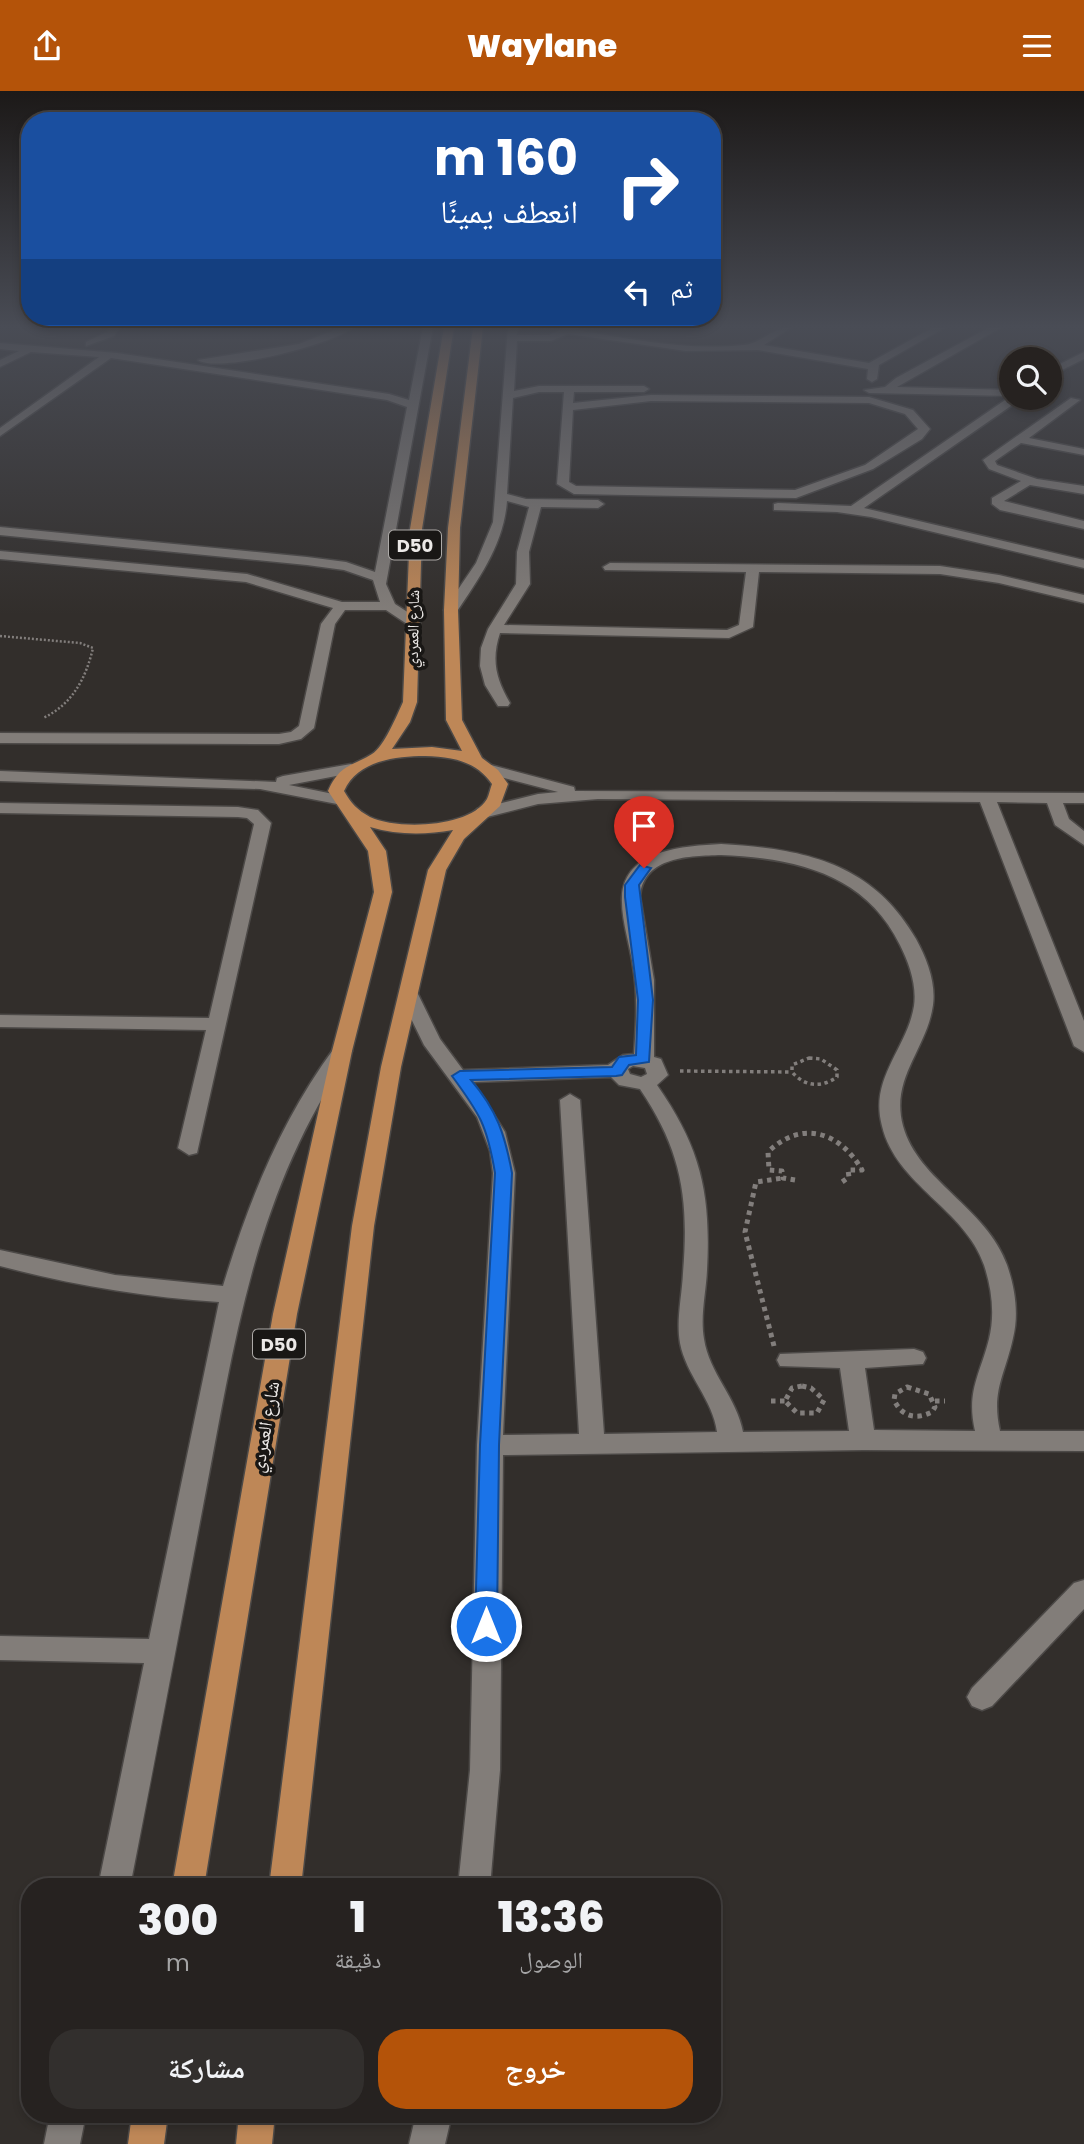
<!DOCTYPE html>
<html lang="ar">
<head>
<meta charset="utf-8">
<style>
  :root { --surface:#262220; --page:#322f2d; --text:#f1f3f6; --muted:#a4a4a5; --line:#423f3e; --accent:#b45309 }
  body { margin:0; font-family:Poppins,"Noto Naskh Arabic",sans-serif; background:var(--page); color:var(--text); direction:rtl; height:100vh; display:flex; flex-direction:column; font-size:26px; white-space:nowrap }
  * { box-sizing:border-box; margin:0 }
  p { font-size:23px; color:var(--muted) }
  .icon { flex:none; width:38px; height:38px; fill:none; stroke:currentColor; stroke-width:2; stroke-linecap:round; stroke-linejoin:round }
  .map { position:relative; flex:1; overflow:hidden; direction:ltr }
  .details { position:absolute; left:21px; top:1787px; width:700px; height:245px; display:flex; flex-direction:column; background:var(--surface); border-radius:28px; box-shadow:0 4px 10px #0003,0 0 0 2px var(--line); direction:rtl }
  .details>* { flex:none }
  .hud { position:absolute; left:21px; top:21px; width:700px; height:214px; border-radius:28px; box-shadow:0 4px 10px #0003,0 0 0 2px var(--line); direction:rtl; background:#1a4fa0; color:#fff; overflow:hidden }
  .buttons { position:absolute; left:999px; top:256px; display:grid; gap:14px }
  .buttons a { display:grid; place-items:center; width:63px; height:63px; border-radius:50%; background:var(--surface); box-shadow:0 4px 10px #0003,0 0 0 2px var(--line); font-size:35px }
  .pin { position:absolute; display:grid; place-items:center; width:60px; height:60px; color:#fff; margin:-72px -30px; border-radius:50% 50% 50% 0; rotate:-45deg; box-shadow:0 0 7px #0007 }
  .pin .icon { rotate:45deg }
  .me { position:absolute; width:77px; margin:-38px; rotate:0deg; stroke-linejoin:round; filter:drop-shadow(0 0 5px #0008) }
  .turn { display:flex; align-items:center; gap:24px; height:147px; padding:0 28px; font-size:32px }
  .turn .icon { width:91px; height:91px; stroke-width:2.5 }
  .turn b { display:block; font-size:49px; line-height:60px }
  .then { display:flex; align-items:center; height:66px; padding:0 28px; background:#0003; gap:14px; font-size:26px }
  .eta { display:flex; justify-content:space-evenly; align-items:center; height:119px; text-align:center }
  .eta b { font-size:42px; font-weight:800; line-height:49px }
  .cta { display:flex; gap:14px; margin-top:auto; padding:14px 28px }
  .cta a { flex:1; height:80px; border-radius:28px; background:var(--accent); color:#fff; font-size:28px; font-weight:800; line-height:80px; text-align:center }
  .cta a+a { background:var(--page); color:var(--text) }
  header { display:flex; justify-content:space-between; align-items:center; height:91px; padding:0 28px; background:var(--accent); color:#fff; font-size:32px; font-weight:800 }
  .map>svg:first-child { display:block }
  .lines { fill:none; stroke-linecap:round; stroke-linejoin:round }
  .minor-casing { stroke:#4c4947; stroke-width:3 }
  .major-casing { stroke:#4c4947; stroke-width:3 }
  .path-far2 { stroke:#827e7c; stroke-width:2.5; stroke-dasharray:2 2; stroke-linecap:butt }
  .path-far1 { stroke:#827e7c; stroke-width:3.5; stroke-dasharray:3.5 3.5; stroke-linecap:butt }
  .path { stroke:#827e7c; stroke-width:5; stroke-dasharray:4.5 4.5; stroke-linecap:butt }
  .minor { fill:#827d79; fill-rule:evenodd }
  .major { fill:#be8757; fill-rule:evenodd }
  .route { fill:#1a73e8; stroke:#114b97; stroke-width:2 }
  .labels { text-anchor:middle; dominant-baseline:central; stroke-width:7; stroke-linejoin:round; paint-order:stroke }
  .far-street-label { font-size:16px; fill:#ece9e7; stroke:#191715 }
  .shield { fill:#191715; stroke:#adaaa8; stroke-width:2 }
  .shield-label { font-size:18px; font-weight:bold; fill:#ece9e7 }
  .street-label { font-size:19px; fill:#ece9e7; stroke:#191715 }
</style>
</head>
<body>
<header><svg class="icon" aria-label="menu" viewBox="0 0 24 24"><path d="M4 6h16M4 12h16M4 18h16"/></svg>Waylane<svg class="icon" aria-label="share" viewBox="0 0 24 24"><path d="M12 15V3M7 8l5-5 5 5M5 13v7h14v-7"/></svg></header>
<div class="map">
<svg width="1084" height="2053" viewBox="0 0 1084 2053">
  <rect width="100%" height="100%" fill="#322e2b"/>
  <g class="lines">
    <defs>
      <g id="minor">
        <path d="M110,236h10l-6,9 -28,10v-4l21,-10z"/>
        <path d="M342,236h12c-19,17 -136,47 -156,33l101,-16z"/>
        <path d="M423,236h10l-47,257 9,20 25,16v6h-10l-24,-16h-41l-10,14 -21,104 -13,11 -22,5 -279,-1v-10l279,1 12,-2 8,-6 22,-102 12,-16 -87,-26 -246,-23v-8l247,23 95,28h38l-7,-22 -29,-10 -37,-5 -307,-30v-8l307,30 39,5 29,10 32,-165 -20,-7 -276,-42 -111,78v-8l99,-71 -68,-5 -31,15v-7l19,-9 -19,-2v-6l117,10 272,41 20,6z"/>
        <path d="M508,236h10l-1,8h32l17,-8h13l-3,3c55,9 111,21 167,15 18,-1 29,-18 49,-18l-28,18 105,18 65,-36h12l-67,38 -2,14 -5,3 -5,-3 1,-10 -110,-19 -72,1 -118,-17 -17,7h-34l-3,50 25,-5h105l5,3 -5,3h-70l-1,11 78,-8 218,2 44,13 17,19 -8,10 -49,30 -77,29 -222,-4 -17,-10 7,-92h-25l-26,6 -6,96 19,5 72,1 6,4 -6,4 -57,-1 -12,45 1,32 -26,41 223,5 12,-5 7,-53 -141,-2 -2,-3 7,-4 330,3 59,9 85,20v8l-85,-20 -59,-9 -181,-2 -6,55 -24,11 -229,-5c-9,27 -4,46 10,70l-2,3h-10l-13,-21 -5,-19 1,-18 7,-19 28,-45 1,-32 12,-45 -22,-6c-3,43 -28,77 -51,112l-12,-3 32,-47 17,-41zM651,310l218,2 36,11 13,15 -53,36 -70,25 -219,-4 -7,-4 4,-72z"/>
        <path d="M990,236h12l-105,60 115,3v7l9,2 -157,109 220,52v8l-213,-51 -34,-5 -63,-2v-6l4,-1 73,3 160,-110 -142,-3 -5,-3 21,-3 11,-9z"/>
        <path d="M1084,261v7l-34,17v-7z"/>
        <path d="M1071,307l9,2 -51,38 55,11v6l-63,-12 -26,18 2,4 40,14 47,7v8l-54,-9 -26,16 80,20v8l-84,-19 -8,-6v-6l29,-17 -32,-12 -6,-9z"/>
        <path d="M351,673l8,5 -2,3 -68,13 54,11 2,3 -8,5 -77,-15 -260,-8v-10l276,11 1,-4 6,-2z"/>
        <path d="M491,674l83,22 1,4 509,2v10h-21l6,16 15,12v14l-29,-20 -8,-22 -50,-1 87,219v31l-10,-6 -94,-244 -382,-3 -60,5 -55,14 -6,-1v-8l61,-15 20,-2 -73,-19v-6z"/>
        <path d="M0,712l238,4 20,3 13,13 -74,330 -8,2 -11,-7 28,-118 -206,-3v-12l209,3 45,-194 -7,-6 -9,-1 -238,-4z"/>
        <path d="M721,753c82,5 151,18 195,95 11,20 20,44 17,66 -6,44 -43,73 -30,121 15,55 84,82 104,139 8,23 12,49 6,73 -8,37 -22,53 -13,93h84v20l-221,-1 -360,5 -3,315 -10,117h-32l12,-117 7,-325 16,-272 -3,-22 -13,-34 -53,-72 -24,-49 3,-4h14l23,47 23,31 145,-5 15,-10 11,-1c2,-29 4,-59 -1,-87 -3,-23 -12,-46 -11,-70 2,-48 63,-51 99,-53zM721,764c73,3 144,18 179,90 9,18 17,40 14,61 -7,43 -45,72 -32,120 14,59 83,83 102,139 8,24 11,50 5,74 -9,36 -23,52 -14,92l-101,-1 -9,-62 58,-4 3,-6 -3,-6 -9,-3 -134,5 -3,6 3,6 60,2 9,63 -106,1c-6,-34 -34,-59 -39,-93 -4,-23 2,-46 3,-69 4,-76 -6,-122 -50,-185l11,-10 -7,-16 -7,-2v-77l-14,-84c4,-40 50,-40 81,-41zM633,975l12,2 2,6 -6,3 -11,-3 -2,-5zM611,986l8,8 21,4c42,62 49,110 43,184 -1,23 -7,47 -3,70 6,32 33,57 37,89l-113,2 -24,-334 -10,-6 -10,6 19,334 -76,1 12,-262 -10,-41 -32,-50z"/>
        <path d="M342,954l10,6c-98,141 -117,290 -149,455 -24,127 -48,254 -73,381h-32l46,-224 -144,-3v-24l149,3 70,-337c-75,-5 -147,-17 -219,-36v-16l115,25 108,11c26,-86 58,-166 112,-239z"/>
        <path d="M1084,1489v29l-92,97 -10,4 -10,-4 -5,-9 5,-9 102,-105z"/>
        <path d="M50,2023h36l-6,30h-36z"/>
        <path d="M416,2023h36l-7,30h-36z"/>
      </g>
      <g id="major">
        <path d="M444,236h10l-32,202 -5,173 -7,20 -18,27 40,-2 30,4 -16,-31 -2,-110 4,-82 25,-201h10l-23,201 -2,82 4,110 20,38 16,12 10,14 -8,22 -36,33 -18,31 -45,197 -27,159 -73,661h-32l83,-661 29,-159 47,-197 25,-40c-29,5 -55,5 -83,-3l16,24 6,41 -40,159 -55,263 -93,573h-32l101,-573 59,-263 42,-159 -6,-41 -40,-60c12,-27 23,-24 44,-37 12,-7 25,-39 31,-52l7,-173zM419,665c28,0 56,3 73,28 -2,5 -3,11 -5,15 -17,29 -90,31 -117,18 -13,-7 -19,-14 -26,-26 13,-29 47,-34 75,-35z"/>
        <path d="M132,2023h36l-4,30h-36z"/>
        <path d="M239,2023h36l-3,30h-36z"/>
      </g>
    </defs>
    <!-- minor casing -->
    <use href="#minor" class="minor-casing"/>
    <!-- major casing -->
    <use href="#major" class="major-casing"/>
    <!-- path-far2 -->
    <path class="path-far2" d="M0,545l80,7 13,5c-7,30 -21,57 -50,70"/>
    <!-- path-far1 -->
    <g class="path-far1">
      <path d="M809,967l12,1 16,11v7c-16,11 -32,10 -45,-5v-7z"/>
      <path d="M680,980l112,1"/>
    </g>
    <!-- path -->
    <g class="path">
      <path d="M795,1089l-12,-2 -1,-7 -13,-1 -1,-18c34,-33 72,-20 94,18h-14l1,7 -7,5"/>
      <path d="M774,1255l-29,-114 11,-50 27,-4"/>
      <path d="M802,1295l9,2 13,12 -7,13h-20l-12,-12 7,-13z"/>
      <path d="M907,1296l22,7 6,13 -3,5c-16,8 -30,5 -38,-12l1,-6z"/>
      <path d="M771,1310h14"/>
      <path d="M935,1310h10"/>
    </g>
    <!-- minor -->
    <use href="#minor" class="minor"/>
    <!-- major -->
    <use href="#major" class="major"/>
  </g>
  <!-- sky -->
  <linearGradient id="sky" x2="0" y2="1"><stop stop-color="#1c1918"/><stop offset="0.45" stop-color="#494c55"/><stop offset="1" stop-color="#494c55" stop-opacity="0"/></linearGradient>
  <rect width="1084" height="524" fill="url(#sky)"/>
  <!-- route -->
  <path class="route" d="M640,774l11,3 -12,17 14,115 -4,62 -20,3 -7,10 -6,1 -145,4c26,30 34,55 41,93l-13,272 -2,181 -3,7 -8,2 -7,-2 -4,-7 5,-181 15,-272c-8,-48 -15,-59 -43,-97l8,-5 152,-4 7,-10 17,-2 2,-55 -13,-103v-12z"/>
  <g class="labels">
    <!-- far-street labels -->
    <g class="far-street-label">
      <text transform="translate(413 538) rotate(-89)">شارع العمردي</text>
    </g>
    <!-- shield labels -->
    <g class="shield">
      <rect x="389" y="439.5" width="52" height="29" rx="5"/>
      <rect x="253" y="1238.5" width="52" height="29" rx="5"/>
    </g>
    <g class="shield-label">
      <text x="415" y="454">D50</text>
      <text x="279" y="1253">D50</text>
    </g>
    <!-- street labels -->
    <g class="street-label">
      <text transform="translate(265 1336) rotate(-80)">شارع العمردي</text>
    </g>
  </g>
</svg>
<div class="buttons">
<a><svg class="icon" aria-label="search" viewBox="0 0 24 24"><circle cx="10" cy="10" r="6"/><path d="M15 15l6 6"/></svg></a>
</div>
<div class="pin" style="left:644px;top:777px;background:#d93025"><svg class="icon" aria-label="arrive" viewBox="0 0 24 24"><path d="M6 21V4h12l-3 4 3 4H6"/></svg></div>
<svg class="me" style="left:486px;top:1535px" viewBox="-20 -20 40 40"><circle r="17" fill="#1a73e8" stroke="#fff" stroke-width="3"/><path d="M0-11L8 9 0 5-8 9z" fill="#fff"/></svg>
<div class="hud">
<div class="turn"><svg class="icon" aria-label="right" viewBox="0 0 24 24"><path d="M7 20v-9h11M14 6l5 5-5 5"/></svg><div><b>160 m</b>انعطف يمينًا</div></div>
<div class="then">ثم<svg class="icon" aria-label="left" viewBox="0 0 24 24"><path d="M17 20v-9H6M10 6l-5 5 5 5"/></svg></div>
</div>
<section class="details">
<div class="eta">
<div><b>13:36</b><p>الوصول</p></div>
<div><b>1</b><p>دقيقة</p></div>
<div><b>300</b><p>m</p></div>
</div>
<div class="cta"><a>خروج</a><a>مشاركة</a></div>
</section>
</div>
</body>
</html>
